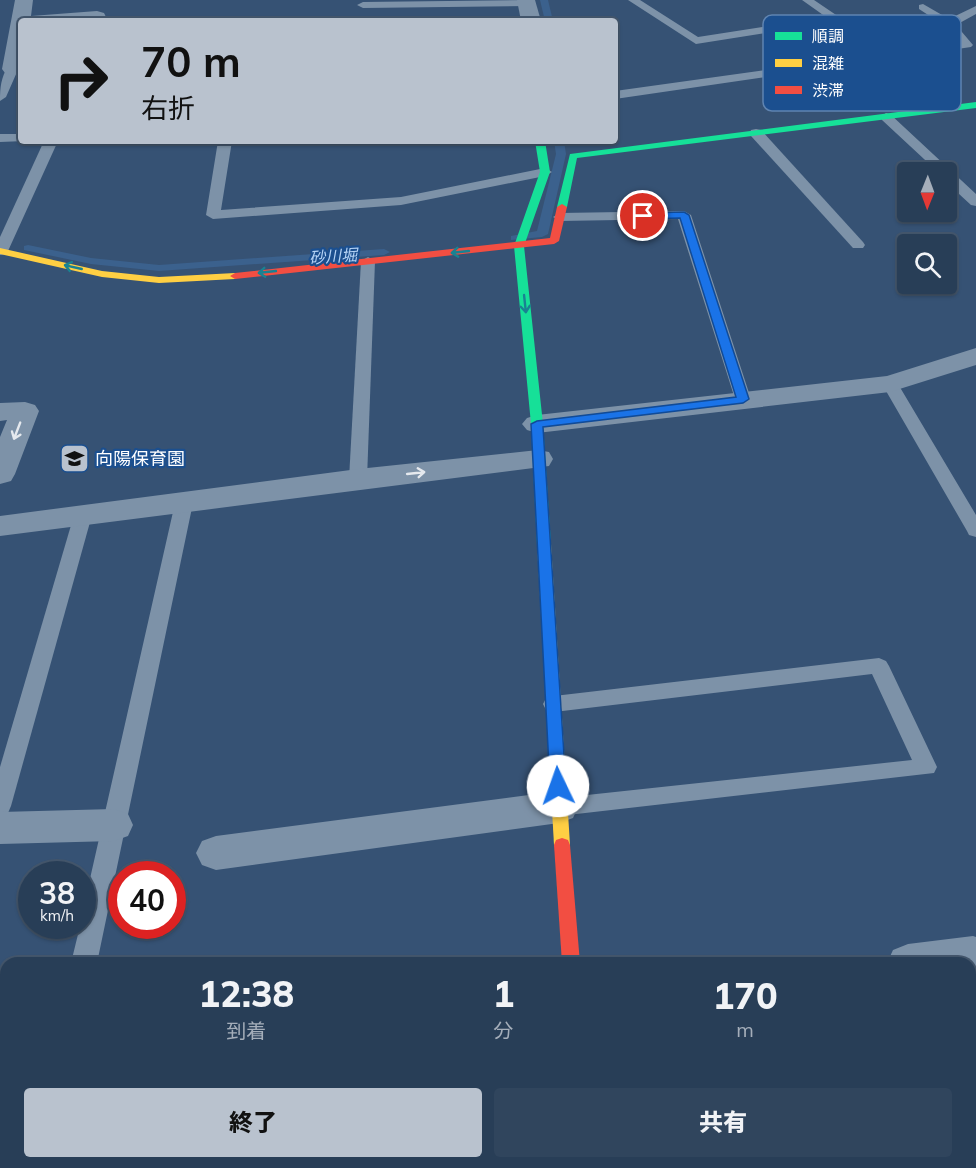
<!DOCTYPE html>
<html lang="ja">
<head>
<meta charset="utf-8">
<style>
  :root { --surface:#283e57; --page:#30455d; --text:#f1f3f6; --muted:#a5aeba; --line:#44576d; --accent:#b9c2ce }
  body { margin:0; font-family:Mulish,"Noto Sans JP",sans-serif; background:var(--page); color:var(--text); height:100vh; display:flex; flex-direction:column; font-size:22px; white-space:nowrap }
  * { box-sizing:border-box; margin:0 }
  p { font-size:20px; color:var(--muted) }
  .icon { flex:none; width:33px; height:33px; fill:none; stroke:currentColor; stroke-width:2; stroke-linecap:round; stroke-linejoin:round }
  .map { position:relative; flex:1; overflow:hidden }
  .details { position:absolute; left:0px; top:957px; width:976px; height:212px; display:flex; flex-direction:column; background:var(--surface); border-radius:18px 18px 0 0; box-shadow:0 2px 4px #0004,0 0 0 2px var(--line) }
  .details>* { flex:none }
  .banner { position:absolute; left:18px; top:18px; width:600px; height:126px; border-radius:6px; box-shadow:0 2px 4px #0004,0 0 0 2px var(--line); background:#b9c2ce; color:#111; overflow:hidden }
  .needle { width:39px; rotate:181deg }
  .tools { position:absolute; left:897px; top:162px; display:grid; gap:12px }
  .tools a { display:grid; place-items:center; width:60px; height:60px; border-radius:6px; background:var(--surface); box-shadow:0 2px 4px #0004,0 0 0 2px var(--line); font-size:30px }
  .speed { position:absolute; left:18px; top:861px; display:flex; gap:12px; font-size:30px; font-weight:700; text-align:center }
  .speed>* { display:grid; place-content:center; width:78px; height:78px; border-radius:50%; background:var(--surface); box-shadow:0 2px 4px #0004,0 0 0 2px var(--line); line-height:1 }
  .speed small { font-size:15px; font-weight:400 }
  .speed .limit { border:9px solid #d22; background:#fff; color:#111 }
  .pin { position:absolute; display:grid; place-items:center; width:51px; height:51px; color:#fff; margin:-26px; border:3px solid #fff; border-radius:50%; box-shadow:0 2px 6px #0007 }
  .me { position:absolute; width:66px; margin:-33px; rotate:357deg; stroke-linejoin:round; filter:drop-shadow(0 0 4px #0008) }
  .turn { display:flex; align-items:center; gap:21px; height:126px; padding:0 24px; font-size:27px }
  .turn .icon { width:78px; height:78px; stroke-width:2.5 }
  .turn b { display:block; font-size:42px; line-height:51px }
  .eta { display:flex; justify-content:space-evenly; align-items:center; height:102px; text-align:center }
  .eta b { font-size:36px; font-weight:800; line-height:42px }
  .action { display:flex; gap:12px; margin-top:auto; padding:12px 24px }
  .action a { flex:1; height:69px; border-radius:6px; background:var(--accent); color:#111; font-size:24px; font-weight:800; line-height:69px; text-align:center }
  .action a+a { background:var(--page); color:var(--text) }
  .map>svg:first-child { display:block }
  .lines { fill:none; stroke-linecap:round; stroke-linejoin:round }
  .stream { fill:#3b618d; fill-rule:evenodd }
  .lane { fill:#7d92a8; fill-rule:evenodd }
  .street { fill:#7d92a8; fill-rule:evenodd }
  .fast { fill:#16e098; fill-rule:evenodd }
  .slow { fill:#ffcf43; fill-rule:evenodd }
  .jam { fill:#f24e42; fill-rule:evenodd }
  .oneway { stroke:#198292 }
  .oneway2 { stroke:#e5e9ee }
  .route { fill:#1a73e8; stroke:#114b97; stroke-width:1.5 }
  .labels { text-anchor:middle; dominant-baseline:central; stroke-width:4.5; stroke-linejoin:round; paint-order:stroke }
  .far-water-label { font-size:16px; font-style:italic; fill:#b5d3f5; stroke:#1b4f8f }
  .poi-label { font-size:18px; fill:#fff; stroke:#1b4f8f; text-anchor:start }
  .key { fill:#1b4f8f; stroke:#5f84b1; stroke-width:1.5 }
  .key-label { font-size:16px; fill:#fff }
</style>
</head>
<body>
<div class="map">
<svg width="976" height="1168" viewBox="0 0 976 1168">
  <rect width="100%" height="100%" fill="#365274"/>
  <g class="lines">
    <!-- stream -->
    <g class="stream">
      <path d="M540,0h8l5,21h-8z"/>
      <path d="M554,141h10l2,13 -18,80 -6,3 -31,3v-4l26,-5 19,-77z"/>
      <path d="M28,245l63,13 68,7 225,-16 6,3 -6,3 -225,16 -68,-7 -67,-14v-4z"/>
    </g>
    <!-- lane -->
    <g class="lane">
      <path d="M528,0l4,3 -5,3 -164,2 -6,-3 6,-3z"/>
      <path d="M628,0h12l58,37 128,-20 -24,-17h12l28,19 -6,3 -140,22z"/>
      <path d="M923,4l26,15 27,-13v8l-20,11 17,20 -2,2 -356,52v-8l344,-48 -14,-17 -26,-17v-4z"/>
      <path d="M21,64v8h-4l-11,25 -6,4c0,-14 1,-23 8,-35z"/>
      <path d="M886,113l4,1 86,80v12l-5,-1 -25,-23v-10h-8l-56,-52 -2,-3z"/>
      <path d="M756,129l5,1 102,112 2,3 -2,3h-10l-102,-112 -1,-3 1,-3z"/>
      <path d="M0,134h21v7h4l-25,1z"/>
      <path d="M44,141h14l-50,110 -2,3 -6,1v-18z"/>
      <path d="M218,141h14l-11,69 180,-13 144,-29 7,4 -7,4 -144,29 -188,14 -7,-4z"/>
      <path d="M684,211l7,4 60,184 -2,4h-12l-2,-4 -57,-180 -118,2 -7,-4 7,-4z"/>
      <path d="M368,257l7,4 -8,218 -3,4h-12l-3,-4 12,-218z"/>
      <path d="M890,379l8,5 78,131v22l-7,-2 -2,-4 -85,-147z"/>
      <path d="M184,497l6,2 3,4 -96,460h-26l9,-37h2v-12l93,-411 3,-4z"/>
      <path d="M83,509l7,2 2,4 -81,291 -3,7 -8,2v-48l74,-252 2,-4z"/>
      <path d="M879,658l7,3 3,5 48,101 -3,6 -375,43 -8,-2 -3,-7 3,-7 8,-2 353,-38 -40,-86 -318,38 -8,-2 -3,-6 3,-6 8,-2z"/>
      <path d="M26,1162h28l-1,6h-28z"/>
    </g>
    <!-- street -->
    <g class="street">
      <path d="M15,0h18l-2,16 66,-5 7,2 2,4 -2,4h-83v50l-9,4 -7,-2 -3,-4z"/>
      <path d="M517,0h18l6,21h-20z"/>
      <path d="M976,348v17l-86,27 -353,41 -10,-3 -5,-6 5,-6 10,-3 350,-39z"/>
      <path d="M25,402l10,3 4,6 -24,63 -4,7 -11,3v-47l7,-17 -7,1v-18z"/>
      <path d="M538,450l11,2 4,7 -4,7 -549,70v-20l358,-47z"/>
      <path d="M559,791l14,5 5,11 -5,11 -14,5 -343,47 -14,-5 -6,-12 6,-12 14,-5z"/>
      <path d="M114,809l14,5 5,11 -5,11 -14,5 -114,3v-32z"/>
      <path d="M973,936l3,1v44l-6,-2v-16h-83l6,-13 15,-6z"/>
      <rect x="559" y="1162" width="48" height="6"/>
    </g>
    <!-- fast -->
    <g class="fast">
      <path d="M976,102v6l-399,50 -10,49 -5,3 -5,-3 13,-53z"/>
      <path d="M535,141h10l5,31 -26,74 19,178 8,120 -7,4 -7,-4 -6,-120 -17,-178 26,-74z"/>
    </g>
    <!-- slow -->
    <g class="slow">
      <path d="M0,248l102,23 57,6 76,-4 5,3 -5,3 -76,4 -57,-6 -102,-23z"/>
      <path d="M544,540l7,4 19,301 -2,5 -6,2 -6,-2 -2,-5 -17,-301z"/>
    </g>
    <!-- jam -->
    <g class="jam">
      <path d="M562,204l5,3 -8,34 -5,3 -319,35 -5,-3 5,-3 315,-35 7,-31z"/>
      <path d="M562,838l6,2 2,5 10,118h-18l-8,-118 2,-5z"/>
    </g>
  </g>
  <!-- one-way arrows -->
  <defs><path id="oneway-shaft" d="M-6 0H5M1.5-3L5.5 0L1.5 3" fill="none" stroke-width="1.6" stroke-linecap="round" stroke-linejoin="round" transform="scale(1.5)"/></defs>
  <g class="oneway">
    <use href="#oneway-shaft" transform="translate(460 252) rotate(174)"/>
    <use href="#oneway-shaft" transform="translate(73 267) rotate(-167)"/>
    <use href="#oneway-shaft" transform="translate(267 272) rotate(174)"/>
    <use href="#oneway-shaft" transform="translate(525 304) rotate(84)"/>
  </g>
  <g class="oneway2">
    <use href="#oneway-shaft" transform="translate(17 431) rotate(111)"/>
    <use href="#oneway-shaft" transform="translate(416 473) rotate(-6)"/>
  </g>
  <!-- route -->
  <path class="route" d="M684,212l5,3 60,184 -6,4 -200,24 23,359 -2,5 -6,1 -5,-1 -3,-5 -19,-362 6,-3 199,-24 -56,-179 -37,1 -5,-3 5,-3z"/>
  <!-- icons -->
  <defs>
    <symbol id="school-square" viewBox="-11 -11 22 22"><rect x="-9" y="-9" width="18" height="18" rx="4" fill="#b9c2ce" stroke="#1b4f8f"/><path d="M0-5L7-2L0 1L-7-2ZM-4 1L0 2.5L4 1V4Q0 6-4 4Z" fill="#111"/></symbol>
  </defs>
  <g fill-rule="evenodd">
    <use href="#school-square" x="58" y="442" width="33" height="33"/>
  </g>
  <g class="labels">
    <!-- far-water labels -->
    <g class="far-water-label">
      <text transform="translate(333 256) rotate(-4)">砂川堀</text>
    </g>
    <!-- poi labels -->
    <g class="poi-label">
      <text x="95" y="458">向陽保育園</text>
    </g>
  </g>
  <!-- legend -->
  <rect x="763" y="15" width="198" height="96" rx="9" class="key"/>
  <rect x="775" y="32" width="27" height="8" fill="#16e098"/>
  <rect x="775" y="59" width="27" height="8" fill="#ffcf43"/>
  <rect x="775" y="86" width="27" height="8" fill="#f24e42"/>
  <g class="key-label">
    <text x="812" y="42">順調</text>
    <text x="812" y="69">混雑</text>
    <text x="812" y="96">渋滞</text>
  </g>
</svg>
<div class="tools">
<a><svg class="needle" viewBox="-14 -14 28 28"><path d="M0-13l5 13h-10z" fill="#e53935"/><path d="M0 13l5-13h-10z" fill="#a5aeba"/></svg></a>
<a><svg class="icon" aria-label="search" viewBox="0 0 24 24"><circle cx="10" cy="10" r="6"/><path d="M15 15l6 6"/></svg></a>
</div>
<div class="speed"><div>38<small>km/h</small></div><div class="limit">40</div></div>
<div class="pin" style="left:643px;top:216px;background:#d93025"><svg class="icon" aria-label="arrive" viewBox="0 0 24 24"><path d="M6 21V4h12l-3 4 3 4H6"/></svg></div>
<svg class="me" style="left:558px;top:786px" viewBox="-20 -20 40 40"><circle r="19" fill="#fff"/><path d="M0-13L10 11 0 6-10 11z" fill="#1a73e8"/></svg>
<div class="banner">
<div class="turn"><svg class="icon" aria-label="right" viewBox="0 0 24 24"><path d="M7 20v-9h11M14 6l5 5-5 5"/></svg><div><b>70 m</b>右折</div></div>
</div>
<section class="details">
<div class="eta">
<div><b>12:38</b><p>到着</p></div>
<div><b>1</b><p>分</p></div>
<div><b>170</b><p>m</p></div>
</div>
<div class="action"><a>終了</a><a>共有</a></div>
</section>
</div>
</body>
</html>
